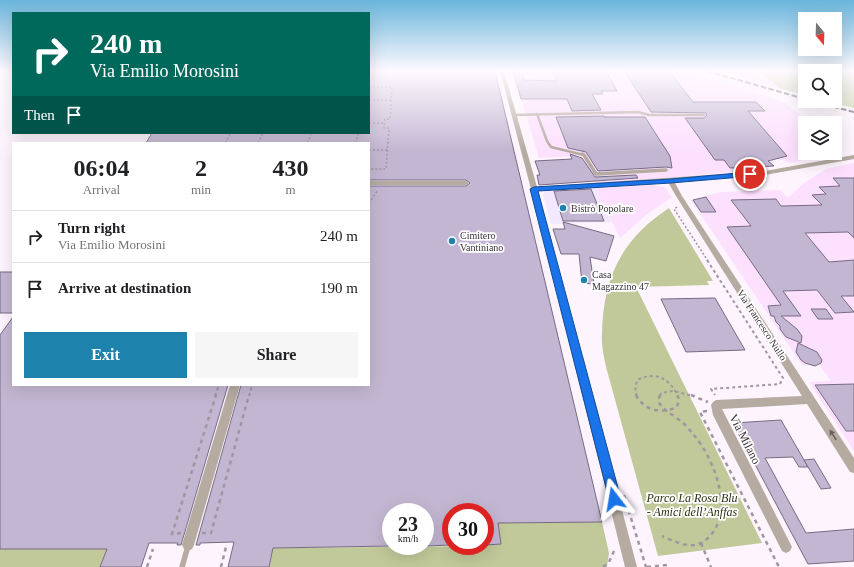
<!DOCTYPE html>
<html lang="en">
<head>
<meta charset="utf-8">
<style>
  :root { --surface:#fff; --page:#f6f6f6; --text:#202124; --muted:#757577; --line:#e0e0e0; --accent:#1d82ac }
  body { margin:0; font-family:Georgia,serif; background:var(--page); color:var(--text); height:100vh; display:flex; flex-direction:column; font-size:15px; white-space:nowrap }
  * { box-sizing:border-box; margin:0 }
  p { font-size:13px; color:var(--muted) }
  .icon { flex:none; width:22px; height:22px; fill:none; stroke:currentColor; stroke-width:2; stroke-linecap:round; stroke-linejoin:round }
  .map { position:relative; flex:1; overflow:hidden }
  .sheet { position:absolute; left:12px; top:142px; width:358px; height:244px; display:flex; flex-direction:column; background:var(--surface); border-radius:0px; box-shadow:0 4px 16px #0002 }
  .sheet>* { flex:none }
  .banner { position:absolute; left:12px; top:12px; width:358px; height:122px; border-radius:0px; box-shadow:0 4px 16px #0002; background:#00695c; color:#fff; overflow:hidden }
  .needle { width:26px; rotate:161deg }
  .buttons { position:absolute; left:798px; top:12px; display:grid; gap:8px }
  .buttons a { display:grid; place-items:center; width:44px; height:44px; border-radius:0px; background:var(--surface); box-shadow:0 4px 16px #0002; font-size:20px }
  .speed { position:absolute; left:382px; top:503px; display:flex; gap:8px; font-size:20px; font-weight:700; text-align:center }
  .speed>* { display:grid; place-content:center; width:52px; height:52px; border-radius:50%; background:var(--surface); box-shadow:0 4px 16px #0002; line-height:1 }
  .speed small { font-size:10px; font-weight:400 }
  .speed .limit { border:6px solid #d22; background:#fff; color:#111 }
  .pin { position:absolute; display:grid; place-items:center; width:34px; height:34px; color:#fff; margin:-17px; border:2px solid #fff; border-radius:50%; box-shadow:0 1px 4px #0007 }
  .me { position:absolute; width:44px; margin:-22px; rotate:346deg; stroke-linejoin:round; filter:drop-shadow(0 0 3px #0008) }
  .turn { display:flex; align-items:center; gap:14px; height:84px; padding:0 12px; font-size:18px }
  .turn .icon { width:52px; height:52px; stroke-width:2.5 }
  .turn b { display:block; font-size:28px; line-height:34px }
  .then { display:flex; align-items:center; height:38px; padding:0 12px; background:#0003; gap:8px; font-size:15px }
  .eta { display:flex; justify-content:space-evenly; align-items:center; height:68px; text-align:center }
  .eta b { font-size:24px; font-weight:700; line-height:28px }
  .action { display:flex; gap:8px; margin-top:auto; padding:8px 12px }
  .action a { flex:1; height:46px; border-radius:0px; background:var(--accent); color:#fff; font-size:16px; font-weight:700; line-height:46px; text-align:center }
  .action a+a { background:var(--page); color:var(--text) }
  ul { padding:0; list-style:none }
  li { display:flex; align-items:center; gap:12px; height:52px; padding:0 12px; border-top:1px solid var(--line) }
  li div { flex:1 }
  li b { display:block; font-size:15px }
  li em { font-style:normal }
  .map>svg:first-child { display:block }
  .commercial { fill:#f2e9fe }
  .built { fill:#fde0fe }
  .green { fill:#c1c99a }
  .building { fill:#c3b6d2; stroke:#776b84 }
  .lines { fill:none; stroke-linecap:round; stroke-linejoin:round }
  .path-far2 { stroke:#9f96a0; stroke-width:1.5; stroke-dasharray:2 2; stroke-linecap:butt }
  .path-far1 { stroke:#9f96a0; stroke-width:2; stroke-dasharray:3 3; stroke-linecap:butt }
  .path { stroke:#9f96a0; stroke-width:2.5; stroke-dasharray:4 4; stroke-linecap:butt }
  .lane-far2 { stroke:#b5aba1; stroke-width:2.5 }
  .lane-far1 { stroke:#b5aba1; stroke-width:3.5 }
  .lane { stroke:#b5aba1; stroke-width:5.5 }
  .street { fill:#b5aba1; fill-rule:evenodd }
  .rail { stroke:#534a53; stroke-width:2; stroke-dasharray:5.5 2.5; stroke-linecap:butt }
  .oneway { fill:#6c6264 }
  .route { fill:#1a73e8; stroke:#114b97 }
  .poi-dot { fill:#1d82ac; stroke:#fff; stroke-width:1.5 }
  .labels { text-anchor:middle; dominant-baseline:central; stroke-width:3.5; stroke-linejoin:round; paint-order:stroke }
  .poi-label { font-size:10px; fill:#3b323b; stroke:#fff; text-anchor:start }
  .street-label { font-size:10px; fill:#3b323b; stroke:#fff }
  .near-street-label { font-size:12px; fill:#3b323b; stroke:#fff }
  .near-park-label { font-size:12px; font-style:italic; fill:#2d310f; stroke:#fff }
</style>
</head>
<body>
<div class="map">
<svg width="854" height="567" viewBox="0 0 854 567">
  <rect width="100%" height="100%" fill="#fdf4fe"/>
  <!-- commercial -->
  <path class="commercial" d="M595,188l17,34 -61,2 -8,-30 2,-3z"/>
  <!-- built -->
  <g class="built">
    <path d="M513,71h170l38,10 62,21 28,21h-6v30h12l-1,2h-18l6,5 -14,3 -13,-5 -9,2 6,6 -18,2 1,2 -163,14 -13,-28 -42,2z"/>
    <path d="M723,71h36l22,18z"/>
    <path d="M854,163v288l-45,-69 22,-1 -12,-17 -17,1 -111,-165 30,-8 59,-2 8,8 16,-15 22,-14z"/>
    <path d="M653,185l11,2 8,10 -26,18 -26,23 -25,-50z"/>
  </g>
  <!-- green -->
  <g class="green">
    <path d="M759,71h46v24l-24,-6z"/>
    <path d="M835,71h19v37l-30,-7h11z"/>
    <path d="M669,208l44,73h-6l2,4 -73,2 126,256 -104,13 -52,-189c-2,-10 -5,-22 -4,-33 1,-57 20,-95 67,-126z"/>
    <path d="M602,522l7,31 -2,14h-338l4,-19 212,-2v-1l16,-1 -3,-21z"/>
    <path d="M0,549h107l-7,18h-100z"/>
  </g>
  <!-- building -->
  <g class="building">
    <path d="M369,71h126l107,451 -104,1 3,21 -16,1v-33h-34v33l-26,1v-34h-34v34l-118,2 -4,19h-41l6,-25 -34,1v2h-4l45,-160h128v-199h97l4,-3 -4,-3h-97v-37h-223l6,-10h217z"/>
    <path d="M513,71h8l3,9 33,1 -4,-10h53l11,20h-16l2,3h-11l9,16 -29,1 -5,-12h-46z"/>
    <path d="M624,71h45l24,31h63l9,9h-17l39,45 -19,5 6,5 -44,2 -6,-8h-9l-30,-42h19l3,-3 -1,-2 -55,-1z"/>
    <path d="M604,116v1h41l25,39 2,12 -6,-1 -68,4 -12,-19 -18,-4 -12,-31z"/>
    <path d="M570,154l12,4 13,19 41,-2 2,3 -99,7 -2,-10h3l-5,-14 37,-2z"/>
    <path d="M833,178h21v60l-6,-6 -43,1 24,29 25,-2v36h-13l13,16 -19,1 -18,-23 -34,1 18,25h-20l16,13 5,7 -1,7 -15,-6 -6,-8v-3l-4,-4 -2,-6h-3l-3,-10 13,-1 -54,-78 24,-1 -20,-26 45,-1 5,7 41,-1 -10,-10 14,-1 -7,-7 21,-1z"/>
    <path d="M591,189l13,32h-41l-9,-30z"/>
    <path d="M706,197l10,15h-15l-8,-12z"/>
    <path d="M563,222l51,14 -8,25 -16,-4 4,27 -12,-1 -3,-29h-18l-8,-25h12z"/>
    <rect x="0" y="272" width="13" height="41"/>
    <path d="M715,298l30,52 -59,2 -25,-53z"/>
    <path d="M811,309h15l7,10h-15z"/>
    <path d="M13,317v68h215l-47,160h-4l1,-2h-29l-8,24h-41l7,-18h-107v-214z"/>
    <path d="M798,343l19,9 5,8 -1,3 -6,3 -10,-3 -4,-3 -5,-8z"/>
    <path d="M854,384v47h-8l-31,-46z"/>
    <path d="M781,420l27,47h-9l-6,-10 -28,1 41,75 48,-4v32l-46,3 -75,-141z"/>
    <path d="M814,459l17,29 -10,1 -17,-29z"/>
  </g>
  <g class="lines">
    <!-- path-far2 -->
    <g class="path-far2">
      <path d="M369,87h23l-2,32h-5l-1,9h5l-3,41h-17"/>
      <path d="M369,100h22"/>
      <path d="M369,123h16"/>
      <path d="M225,143l6,-10"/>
      <path d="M258,143l5,-10"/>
      <path d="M308,143l3,-10"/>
      <path d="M356,143l2,-10"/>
      <path d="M369,150h19"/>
      <path d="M369,203l9,-13"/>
      <path d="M677,207l-3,2 34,52"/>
    </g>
    <!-- path-far1 -->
    <g class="path-far1">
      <path d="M707,260l76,118 -3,6 -69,5 4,6"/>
      <path d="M215,396l4,-11"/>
      <path d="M249,396l3,-11"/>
      <path d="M637,396l-2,-4 2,-12c19,-9 32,-2 41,16"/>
      <path d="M660,396l1,-3 12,-2 20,5"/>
    </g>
    <!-- path -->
    <g class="path">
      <path d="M636,395c8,16 26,19 41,12l2,-8 -2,-4"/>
      <path d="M660,395l-2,6c5,9 12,12 20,18 6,4 11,10 15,15 22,25 45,84 10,108 -13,8 -29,-1 -41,-6"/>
      <path d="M691,395l17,7"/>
      <path d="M707,411l-7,1 79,155"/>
      <path d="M624,495l22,72"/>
      <path d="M181,533l-9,1 44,-139"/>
      <path d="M202,533h9l38,-138"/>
      <path d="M701,543l10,24"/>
      <path d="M147,567l6,-18"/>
      <path d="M221,567l5,-20"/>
      <path d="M603,567l6,-5 5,-11"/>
      <path d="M647,567l20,-2 1,2"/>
    </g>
    <!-- lane-far2 -->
    <g class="lane-far2">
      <path d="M537,114l10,27 4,6 33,8"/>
      <path d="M514,115l124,-3 11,3h55"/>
    </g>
    <!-- lane-far1 -->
    <path class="lane-far1" d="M582,154l2,1 12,19 70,-4"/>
    <!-- lane -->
    <path class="lane" d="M182,567l6,-21"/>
    <!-- street -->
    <g class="street">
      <path d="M500,71h4l33,116 228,-16 89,-16v4l-89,16 -91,6 8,15 172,262v15l-4,-1 -43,-68 -85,5 68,134 2,4 -2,4 -4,2 -4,-2 -69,-136 -2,-10 2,-3 3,-2 86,-4 -126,-200 -8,-14 -130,9 99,376h-12l-94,-378z"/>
      <path d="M369,181h97l3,2 -3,2h-97z"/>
      <path d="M230,385h10l-46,160 -2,4 -4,2 -4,-2 -2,-4z"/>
    </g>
    <!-- rail -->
    <g class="rail">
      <path d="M707,71l98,28"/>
      <path d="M810,101l44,11"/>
    </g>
  </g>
  <!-- one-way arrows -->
  <defs><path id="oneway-solid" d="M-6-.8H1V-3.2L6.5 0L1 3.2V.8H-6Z"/></defs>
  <use class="oneway" href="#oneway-solid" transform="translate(833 435) rotate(-123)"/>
  <!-- sky -->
  <linearGradient id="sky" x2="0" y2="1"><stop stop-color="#6ab5dc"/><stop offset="0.47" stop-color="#fefaff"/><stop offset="1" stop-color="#fefaff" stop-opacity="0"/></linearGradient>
  <rect width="854" height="151" fill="url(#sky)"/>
  <!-- route -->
  <path class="route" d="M750,172l4,2 -1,2 -82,7 -133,8 83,308 -2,4 -5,2 -4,-2 -80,-314 4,-2 137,-8z"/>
  <!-- markers -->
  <g class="poi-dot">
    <circle cx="563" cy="208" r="4"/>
    <circle cx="452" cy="241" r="4"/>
    <circle cx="584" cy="280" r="4"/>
  </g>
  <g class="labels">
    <!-- poi labels -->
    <g class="poi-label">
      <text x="571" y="208">Bistrò Popolare</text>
      <text x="460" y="235">Cimitero<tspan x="460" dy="12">Vantiniano</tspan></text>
      <text x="592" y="274">Casa<tspan x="592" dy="12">Magazzino 47</tspan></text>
    </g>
    <!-- street labels -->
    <g class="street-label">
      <text transform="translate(762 325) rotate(57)">Via Francesco Nullo</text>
    </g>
    <!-- near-street labels -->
    <g class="near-street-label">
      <text transform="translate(745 439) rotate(63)">Via Milano</text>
    </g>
    <!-- near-park labels -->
    <g class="near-park-label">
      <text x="692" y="498">Parco La Rosa Blu<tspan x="692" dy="14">- Amici dell’Anffas</tspan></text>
    </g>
  </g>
</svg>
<div class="buttons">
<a><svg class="needle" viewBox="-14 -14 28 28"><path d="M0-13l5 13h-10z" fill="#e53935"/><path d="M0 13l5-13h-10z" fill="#757577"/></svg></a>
<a><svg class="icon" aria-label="search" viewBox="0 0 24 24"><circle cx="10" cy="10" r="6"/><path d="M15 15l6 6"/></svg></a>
<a><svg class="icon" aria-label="layers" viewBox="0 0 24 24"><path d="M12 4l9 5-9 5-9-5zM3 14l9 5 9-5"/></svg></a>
</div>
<div class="speed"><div>23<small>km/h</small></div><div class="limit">30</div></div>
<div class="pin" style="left:750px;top:174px;background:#d93025"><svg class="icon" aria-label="arrive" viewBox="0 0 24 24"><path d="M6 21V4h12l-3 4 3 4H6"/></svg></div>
<svg class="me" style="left:614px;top:499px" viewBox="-20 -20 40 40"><path d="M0-17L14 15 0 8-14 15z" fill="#1a73e8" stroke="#fff" stroke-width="4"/></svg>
<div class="banner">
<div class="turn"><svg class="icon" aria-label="right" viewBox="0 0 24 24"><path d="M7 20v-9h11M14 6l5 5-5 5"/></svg><div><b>240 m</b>Via Emilio Morosini</div></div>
<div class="then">Then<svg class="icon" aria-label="arrive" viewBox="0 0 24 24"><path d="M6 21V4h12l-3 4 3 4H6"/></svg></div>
</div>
<section class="sheet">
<div class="eta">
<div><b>06:04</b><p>Arrival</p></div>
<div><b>2</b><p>min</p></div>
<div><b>430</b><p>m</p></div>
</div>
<ul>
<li><svg class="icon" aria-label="right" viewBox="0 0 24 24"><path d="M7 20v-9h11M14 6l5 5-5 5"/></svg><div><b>Turn right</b><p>Via Emilio Morosini</p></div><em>240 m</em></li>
<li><svg class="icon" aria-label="arrive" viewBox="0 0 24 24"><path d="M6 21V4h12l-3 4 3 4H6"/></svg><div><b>Arrive at destination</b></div><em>190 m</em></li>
</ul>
<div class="action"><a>Exit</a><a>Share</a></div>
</section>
</div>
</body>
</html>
